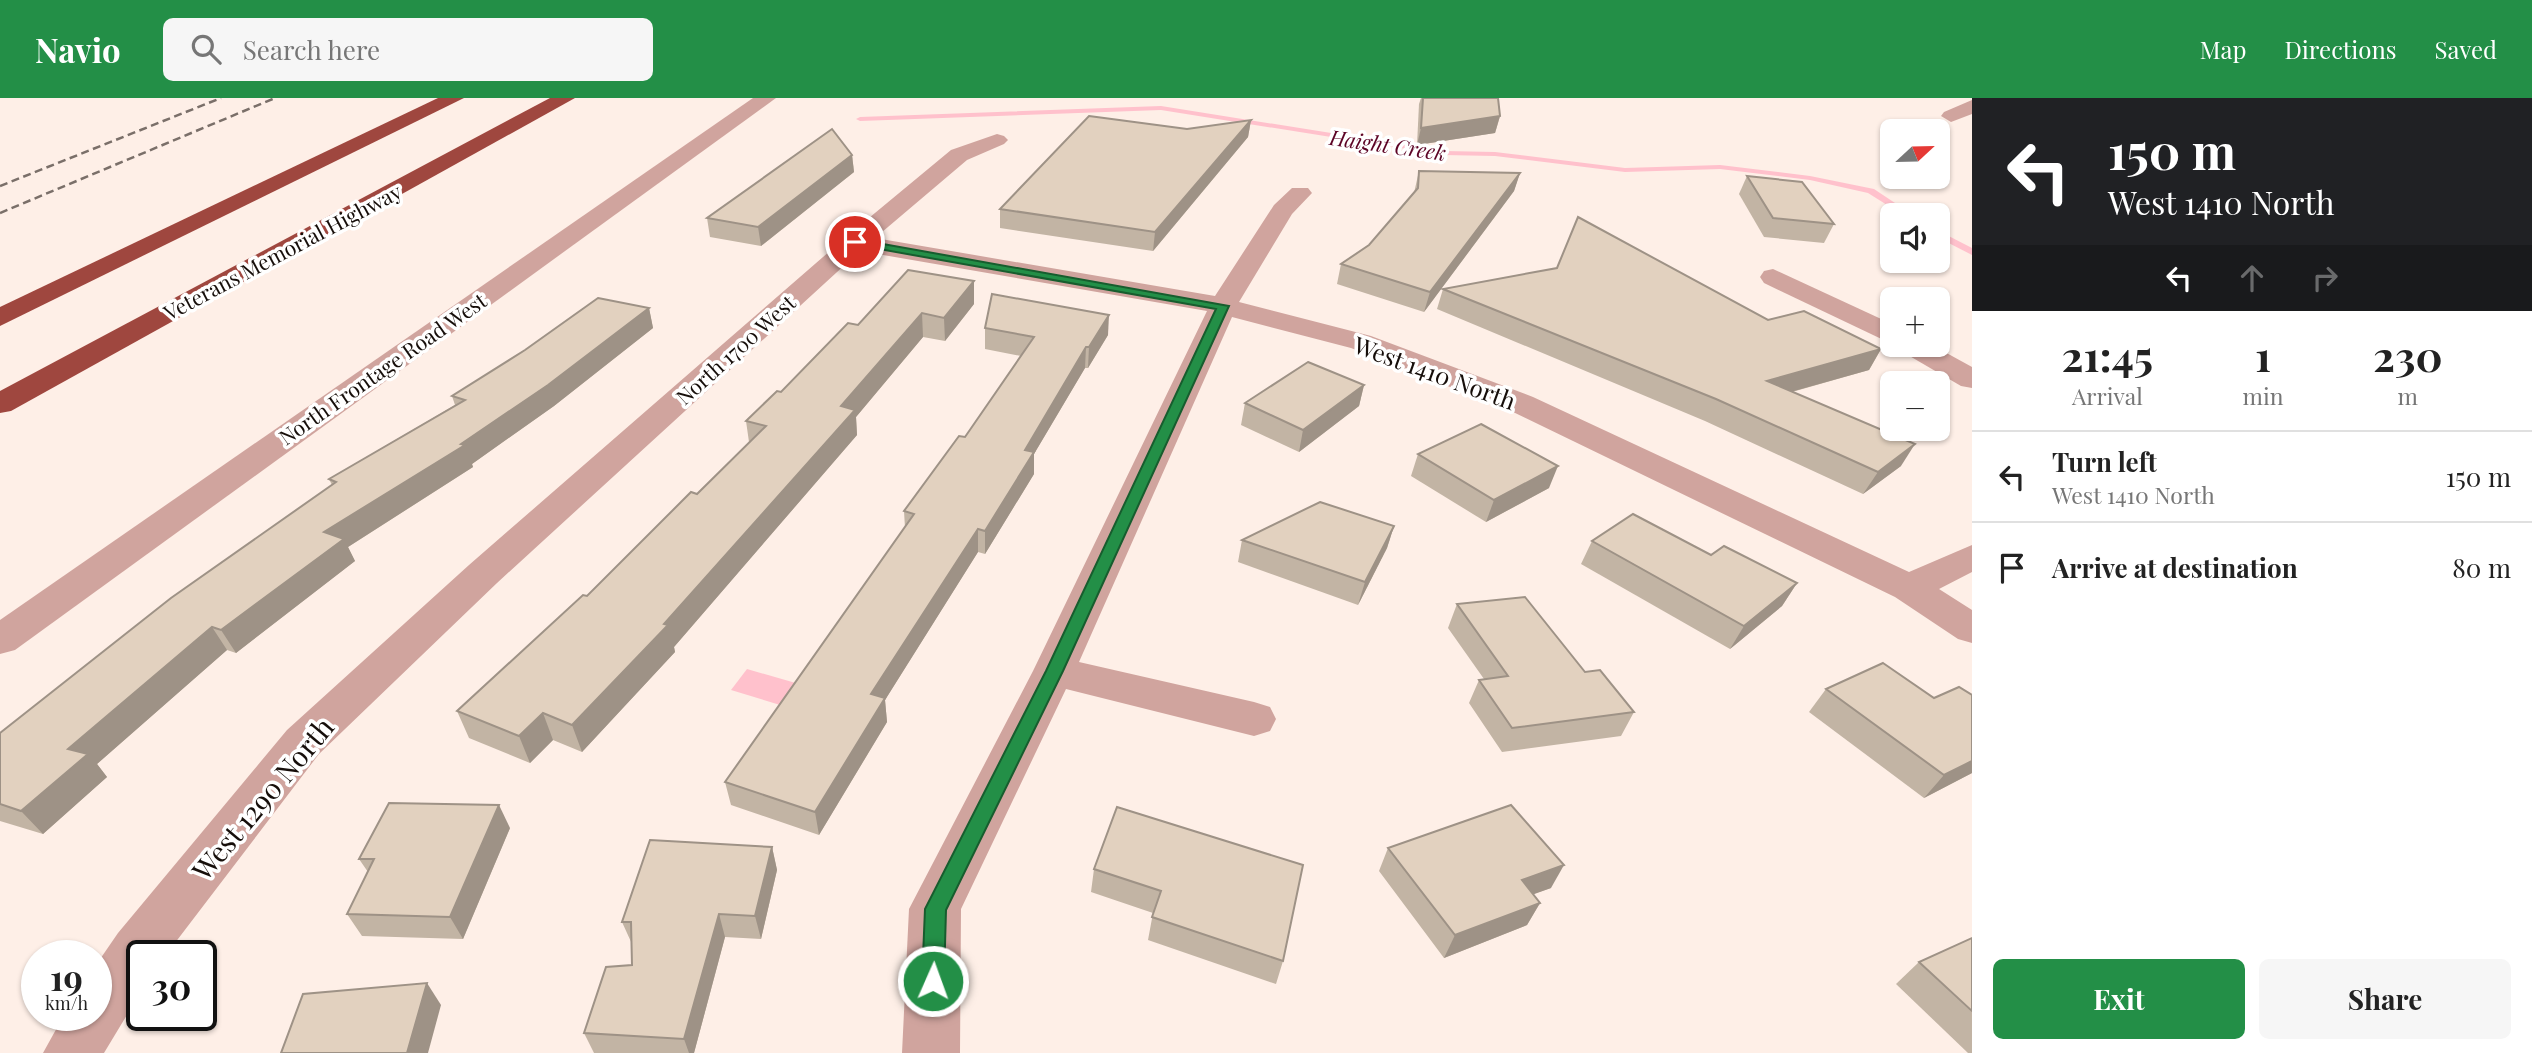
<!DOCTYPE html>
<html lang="en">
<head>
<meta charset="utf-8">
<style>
  :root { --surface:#fff; --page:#f6f6f6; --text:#222; --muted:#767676; --line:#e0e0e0; --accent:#238f47 }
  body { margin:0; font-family:"Playfair Display",serif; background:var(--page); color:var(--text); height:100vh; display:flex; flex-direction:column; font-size:26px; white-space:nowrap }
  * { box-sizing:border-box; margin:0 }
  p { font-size:23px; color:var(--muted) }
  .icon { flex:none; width:38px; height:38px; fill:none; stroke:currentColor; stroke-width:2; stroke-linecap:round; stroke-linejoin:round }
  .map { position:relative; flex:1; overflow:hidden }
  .drawer { display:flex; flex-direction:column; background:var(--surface); width:560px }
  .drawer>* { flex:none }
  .banner { background:#202124; color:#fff; overflow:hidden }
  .needle { width:46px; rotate:68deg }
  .buttons { position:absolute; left:1880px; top:21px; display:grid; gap:14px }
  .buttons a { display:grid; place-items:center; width:70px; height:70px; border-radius:10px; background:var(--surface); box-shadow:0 2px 5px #0004; font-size:35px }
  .speed { position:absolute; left:21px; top:842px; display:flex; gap:14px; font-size:35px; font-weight:700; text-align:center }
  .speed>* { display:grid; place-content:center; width:91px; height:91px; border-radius:50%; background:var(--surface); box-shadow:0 2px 5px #0004; line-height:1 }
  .speed small { font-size:18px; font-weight:400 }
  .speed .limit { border:4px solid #111; border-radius:10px; background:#fff; color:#111 }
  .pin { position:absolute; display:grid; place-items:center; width:60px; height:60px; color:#fff; margin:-30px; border:4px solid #fff; border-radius:50%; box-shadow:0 2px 7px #0007 }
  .me { position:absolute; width:77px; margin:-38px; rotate:2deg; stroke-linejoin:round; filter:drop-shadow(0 0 5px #0008) }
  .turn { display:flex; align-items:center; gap:24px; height:147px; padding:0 21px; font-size:32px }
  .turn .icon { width:91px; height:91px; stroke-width:2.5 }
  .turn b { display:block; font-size:49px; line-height:60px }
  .lanes { display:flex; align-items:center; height:66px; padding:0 21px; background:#0003; justify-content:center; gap:35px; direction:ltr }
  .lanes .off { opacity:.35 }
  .eta { display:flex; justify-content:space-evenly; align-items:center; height:119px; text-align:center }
  .eta b { font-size:42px; font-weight:700; line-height:49px }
  .action { display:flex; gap:14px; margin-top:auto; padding:14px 21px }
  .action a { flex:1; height:80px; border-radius:10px; background:var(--accent); color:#fff; font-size:28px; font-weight:700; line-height:80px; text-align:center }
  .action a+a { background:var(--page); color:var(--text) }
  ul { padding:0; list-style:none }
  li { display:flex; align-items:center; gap:21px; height:91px; padding:0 21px; border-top:2px solid var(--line) }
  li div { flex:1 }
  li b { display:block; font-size:26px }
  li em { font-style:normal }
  header { display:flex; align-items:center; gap:42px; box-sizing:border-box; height:98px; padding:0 35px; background:var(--accent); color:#fff }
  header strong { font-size:33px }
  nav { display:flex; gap:38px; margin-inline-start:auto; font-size:24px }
  .search { width:490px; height:63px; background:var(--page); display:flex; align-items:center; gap:18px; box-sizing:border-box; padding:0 24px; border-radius:10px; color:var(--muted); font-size:26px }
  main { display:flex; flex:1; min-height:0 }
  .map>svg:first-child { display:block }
  .water { fill:#ffc1cc }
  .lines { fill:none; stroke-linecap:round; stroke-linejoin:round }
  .stream { fill:#ffc1cc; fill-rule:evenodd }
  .minor { fill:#d0a49e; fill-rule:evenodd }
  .highway { fill:#9f473f; fill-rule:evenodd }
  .rail { stroke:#7a6f69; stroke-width:2.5; stroke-dasharray:8 4.5; stroke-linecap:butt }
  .wall { fill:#c2b4a4 }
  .shaded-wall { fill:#9e9286 }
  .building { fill:#e2d1bf; stroke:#9e9286; stroke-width:2 }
  .route { fill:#238f47; stroke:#175d2e; stroke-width:2 }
  .labels { text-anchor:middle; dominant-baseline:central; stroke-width:7; stroke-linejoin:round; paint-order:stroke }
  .far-water-label { font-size:21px; font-style:italic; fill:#5c0325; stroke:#fff }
  .far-street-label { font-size:21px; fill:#160e0a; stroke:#fff }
  .street-label { font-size:24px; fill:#160e0a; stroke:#fff }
  .near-street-label { font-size:28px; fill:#160e0a; stroke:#fff }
</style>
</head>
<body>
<header>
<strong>Navio</strong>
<div class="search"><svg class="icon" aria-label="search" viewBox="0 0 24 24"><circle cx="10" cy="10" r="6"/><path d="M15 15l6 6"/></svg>Search here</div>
<nav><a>Map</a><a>Directions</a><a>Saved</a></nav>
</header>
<main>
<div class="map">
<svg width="1972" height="955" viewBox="0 0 1972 955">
  <rect width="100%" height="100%" fill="#feefe7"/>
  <!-- water -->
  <path class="water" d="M747,571l59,17 -16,22 -59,-18z"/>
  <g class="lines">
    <!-- stream -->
    <g class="stream">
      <path d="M1161,8l283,45 51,1 130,16 95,-3 90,11 64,13 39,26h-10l-35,-22 -58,-13 -90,-11 -95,3 -130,-16 -51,-1 -283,-45 -301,11 -4,-2 4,-2z"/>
      <path d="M1937,132l35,18v7l-35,-18z"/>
    </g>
    <!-- minor -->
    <g class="minor">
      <path d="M753,0h23l-761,552 -15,4v-34z"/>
      <path d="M1972,2v14l-21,8 -10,-6 3,-4z"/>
      <path d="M997,36l7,2 4,4 -4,4 -37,16 -92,78 340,58 59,-91 18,-17h16l4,5 -20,21 -53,88 132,34 162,61 376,175 63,-27v27l-33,17 33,21v33l-14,-4 -63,-42 -384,-186 -160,-63 -119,-31 -153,345 175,40 16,5 6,12 -6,12 -16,5 -188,-47 -105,220 -1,144h-58l7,-144 124,-238 174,-360 -347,-60 -363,332 -178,171 -154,202h-23v34l-38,63h-61l21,-38h32v-50l22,-32 169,-203 182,-165 377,-328 105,-87z"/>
      <path d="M1773,171l119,55v20l-128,-61 -4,-6 4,-6z"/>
      <path d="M1896,247h36l40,22v21l-11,-2 -60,-35z"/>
    </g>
    <!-- highway -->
    <g class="highway">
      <path d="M438,0h26l-464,228v-19z"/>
      <path d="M550,0h25l-564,313 -11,2v-22z"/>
    </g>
    <!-- rail -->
    <g class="rail">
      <path d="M0,88l221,-88"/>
      <path d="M0,115l275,-115"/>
    </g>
  </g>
  <!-- wall -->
  <g class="wall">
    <path d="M1421,0h77l2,18 -5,17 -78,12 2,-41z"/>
    <path d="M1251,22l-3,17 -95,114 -153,-23v-19z"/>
    <path d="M852,57l2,17 -93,74 -51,-9 -3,-19z"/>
    <path d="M1419,73l101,2 -6,18 -90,121 -87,-28 4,-20 28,-19 45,-52z"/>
    <path d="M1747,78l87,48 -10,19 -60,-6 -25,-43z"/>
    <path d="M1443,191l325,31 113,29 -12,21 -77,22 109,74 -38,28 -158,-73 -268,-112z"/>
    <path d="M974,206l-29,37 -22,-4 -67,80 1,18 -183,212 1,5 -93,100 -29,-12 -23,23 -61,-25 -12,-27 130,-115 110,-102 52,-52 -3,-21 35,-29 77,-67z"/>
    <path d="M649,210l4,20 -99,78 -82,58 1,3 -125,80 7,14 -119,92 -9,-3 -130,114 10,13 -64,57 -43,-13v-88l332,-248 -3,-6 126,-74 -3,-9z"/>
    <path d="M985,230l123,7 -20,33h-3l-51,86v20l-49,80 -7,-2 -93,148 2,22 -68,113 -88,-30 -6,-23 180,-254 -1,-17 61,-74 56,-81 -36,-7z"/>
    <path d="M1364,287l-5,21 -60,46 -58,-27 4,-22z"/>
    <path d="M1418,356l131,34 -63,34 -75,-46z"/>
    <path d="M1394,428l-7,22 -29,57 -120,-43 4,-22z"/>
    <path d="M1592,443l119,14 86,28 -15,23 -52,43 -149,-85z"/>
    <path d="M1457,506l128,68 49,40 -13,24 -119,16 -33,-49 10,-23 5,-1 -36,-51z"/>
    <path d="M1826,591l146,84 -48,25 -115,-86z"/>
    <path d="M1117,709l166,154 -7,23 -128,-44 5,-27 -62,-21 3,-23z"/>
    <path d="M510,730l-47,111 -101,-3 -15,-22 21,-42 -9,-13z"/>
    <path d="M772,749l5,23 -16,69 -36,-2 -31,116h-100l-10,-20 48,-68v-21l-10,-22z"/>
    <path d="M1388,750l163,40 -18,6 7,9 -13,22 -83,33 -65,-87z"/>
    <path d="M1972,840v115h-4l-72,-69 23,-22z"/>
  </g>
  <!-- shaded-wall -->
  <g class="shaded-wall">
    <path d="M1500,18l-5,17 -78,12 4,-17z"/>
    <path d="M1251,22l-3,17 -95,114 2,-19z"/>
    <path d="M852,57l2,17 -93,74 -3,-19z"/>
    <path d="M1520,75l-6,18 -90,121 6,-20z"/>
    <path d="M974,183v23l-29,37 -1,-23z"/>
    <path d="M649,210l4,20 -99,78 -82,58 1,3 -125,80 7,14 -119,92 -15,-23 103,-98z"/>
    <path d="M922,215l1,24 -67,80 1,18 -183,212 1,5 -93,100 -10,-27 92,-101 177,-218z"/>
    <path d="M1109,217l-1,20 -20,33 1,-21z"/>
    <path d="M1086,249l-1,21 -51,86v20l-49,80v-23l40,-81z"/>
    <path d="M1881,251l-12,21 -114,32 12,-21z"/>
    <path d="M1364,287l-5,21 -60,46 4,-22z"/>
    <path d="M1915,346l-14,22 -38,28 15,-22z"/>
    <path d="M1558,368l-9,22 -63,34 8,-22z"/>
    <path d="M1394,428l-7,22 -29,57 7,-23z"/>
    <path d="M978,431v23l-93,148 2,22 -68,113 -4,-23 56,-118z"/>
    <path d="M1797,485l-15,23 -52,43 14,-23z"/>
    <path d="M212,529l15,23 -130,114 10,13 -64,57 -22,-23 47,-62z"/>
    <path d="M543,615l10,27 -23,23 -11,-27z"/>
    <path d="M1972,663v12l-48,25 20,-23z"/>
    <path d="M499,707l11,23 -47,111 -13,-22z"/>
    <path d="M772,749l5,23 -16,69 -6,-23z"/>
    <path d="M1564,767l-13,23 -42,15 13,-23z"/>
    <path d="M1540,805l-13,22 -83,33 11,-23z"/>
    <path d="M719,816l6,23 -31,116h-5l-5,-14z"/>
    <path d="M427,885l14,22 -13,48h-21z"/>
  </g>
  <!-- building -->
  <g class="building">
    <path d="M1423,0h75l2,18 -79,12z"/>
    <path d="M1089,18l98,13 64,-9 -96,112 -155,-23z"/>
    <path d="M832,31l20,26 -94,72 -51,-9z"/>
    <path d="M1419,73l101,2 -90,119 -89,-28 28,-19 49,-57z"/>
    <path d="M1747,78l55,6 32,42 -61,-6z"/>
    <path d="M1578,119l190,103 36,-9 77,38 -114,32 148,63 -37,28 -162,-73 -273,-110 114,-21z"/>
    <path d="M908,172l66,11 -30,37 -22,-5 -81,93 14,4 -191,214 4,1 -96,100 -29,-12 -24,23 -62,-25 126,-116 4,1 104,-104 6,2 69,-68 -20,-5 31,-30 4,1 67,-69 10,2z"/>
    <path d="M992,196l117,21 -20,32h-3l-61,103 9,2 -49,79 -7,-2 -107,165 14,4 -70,114 -90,-30 189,-268 -10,-3 55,-75 6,1 69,-100 -49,-9z"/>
    <path d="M598,200l51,10 -101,77 -87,59 4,1 -141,87 20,7 -123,91 -9,-3 -144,122 20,5 -67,57 -21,-7v-71l171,-135 165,-116 -7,-3 136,-79 -13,-4 73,-46z"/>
    <path d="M1308,264l56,23 -61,45 -58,-27z"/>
    <path d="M1481,326l77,42 -64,34 -76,-46z"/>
    <path d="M1320,404l74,24 -29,56 -123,-42z"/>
    <path d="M1633,416l78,41 13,-9 73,37 -53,43 -152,-85z"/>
    <path d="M1525,499l60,75 15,-2 34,42 -122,16 -33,-48 29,-4 -51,-72z"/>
    <path d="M1883,565l51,35 25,-11 13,8v66l-28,14 -118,-86z"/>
    <path d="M389,705l110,2 -49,112 -103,-3 27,-55h-15z"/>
    <path d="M1511,707l53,60 -42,15 18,23 -85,32 -67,-87z"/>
    <path d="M1117,709l186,58 -20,96 -131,-44 9,-26 -67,-22z"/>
    <path d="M650,742l122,7 -17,69 -36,-2 -35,125 -100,-6 22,-66 26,-2 -1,-43h-9z"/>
    <path d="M1972,840v73l-53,-49z"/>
    <path d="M427,885l-20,70h-126l22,-59z"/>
  </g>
  <!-- route -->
  <path class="route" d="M855,141l374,67 -166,365 -117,239 -2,71 -3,8 -8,3 -8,-3 -3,-8 3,-72 121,-238 170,-362 -365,-65v-4z"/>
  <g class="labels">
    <!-- far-water labels -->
    <g class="far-water-label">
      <text transform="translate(1388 46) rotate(8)">Haight Creek</text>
    </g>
    <!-- far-street labels -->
    <g class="far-street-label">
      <text transform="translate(282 153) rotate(-28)">Veterans Memorial Highway</text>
      <text transform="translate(735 251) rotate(-42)">North 1700 West</text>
      <text transform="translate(382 270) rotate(-35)">North Frontage Road West</text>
    </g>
    <!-- street labels -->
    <g class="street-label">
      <text transform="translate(1435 274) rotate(20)">West 1410 North</text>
    </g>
    <!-- near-street labels -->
    <g class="near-street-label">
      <text transform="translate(262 700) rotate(-50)">West 1290 North</text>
    </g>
  </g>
</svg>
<div class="buttons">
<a><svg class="needle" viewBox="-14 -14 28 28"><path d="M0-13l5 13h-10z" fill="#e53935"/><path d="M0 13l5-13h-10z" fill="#767676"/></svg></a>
<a><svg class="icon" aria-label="sound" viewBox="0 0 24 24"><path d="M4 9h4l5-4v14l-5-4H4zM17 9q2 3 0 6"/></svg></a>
<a>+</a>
<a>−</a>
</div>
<div class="speed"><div>19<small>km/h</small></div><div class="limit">30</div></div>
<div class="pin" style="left:855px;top:144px;background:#d93025"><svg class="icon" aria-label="arrive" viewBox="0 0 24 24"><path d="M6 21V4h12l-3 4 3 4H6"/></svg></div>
<svg class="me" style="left:933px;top:883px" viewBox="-20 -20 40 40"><circle r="17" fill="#238f47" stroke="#fff" stroke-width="3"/><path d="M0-11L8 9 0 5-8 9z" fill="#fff"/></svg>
</div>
<section class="drawer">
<div class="banner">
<div class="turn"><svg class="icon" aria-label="left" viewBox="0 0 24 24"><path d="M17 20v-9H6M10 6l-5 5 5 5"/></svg><div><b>150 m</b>West 1410 North</div></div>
<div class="lanes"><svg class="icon" aria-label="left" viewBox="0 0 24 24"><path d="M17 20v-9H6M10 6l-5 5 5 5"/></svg><svg class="icon off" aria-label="ahead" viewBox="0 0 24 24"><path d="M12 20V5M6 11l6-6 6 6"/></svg><svg class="icon off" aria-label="right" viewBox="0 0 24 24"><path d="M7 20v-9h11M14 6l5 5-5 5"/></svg></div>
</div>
<div class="eta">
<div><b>21:45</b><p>Arrival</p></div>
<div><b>1</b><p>min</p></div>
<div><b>230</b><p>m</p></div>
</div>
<ul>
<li><svg class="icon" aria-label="left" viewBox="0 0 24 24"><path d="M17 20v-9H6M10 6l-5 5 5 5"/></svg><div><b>Turn left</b><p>West 1410 North</p></div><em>150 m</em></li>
<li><svg class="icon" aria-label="arrive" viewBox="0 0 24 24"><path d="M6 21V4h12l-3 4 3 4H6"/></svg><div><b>Arrive at destination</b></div><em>80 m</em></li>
</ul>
<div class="action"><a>Exit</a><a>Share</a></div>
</section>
</main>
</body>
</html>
